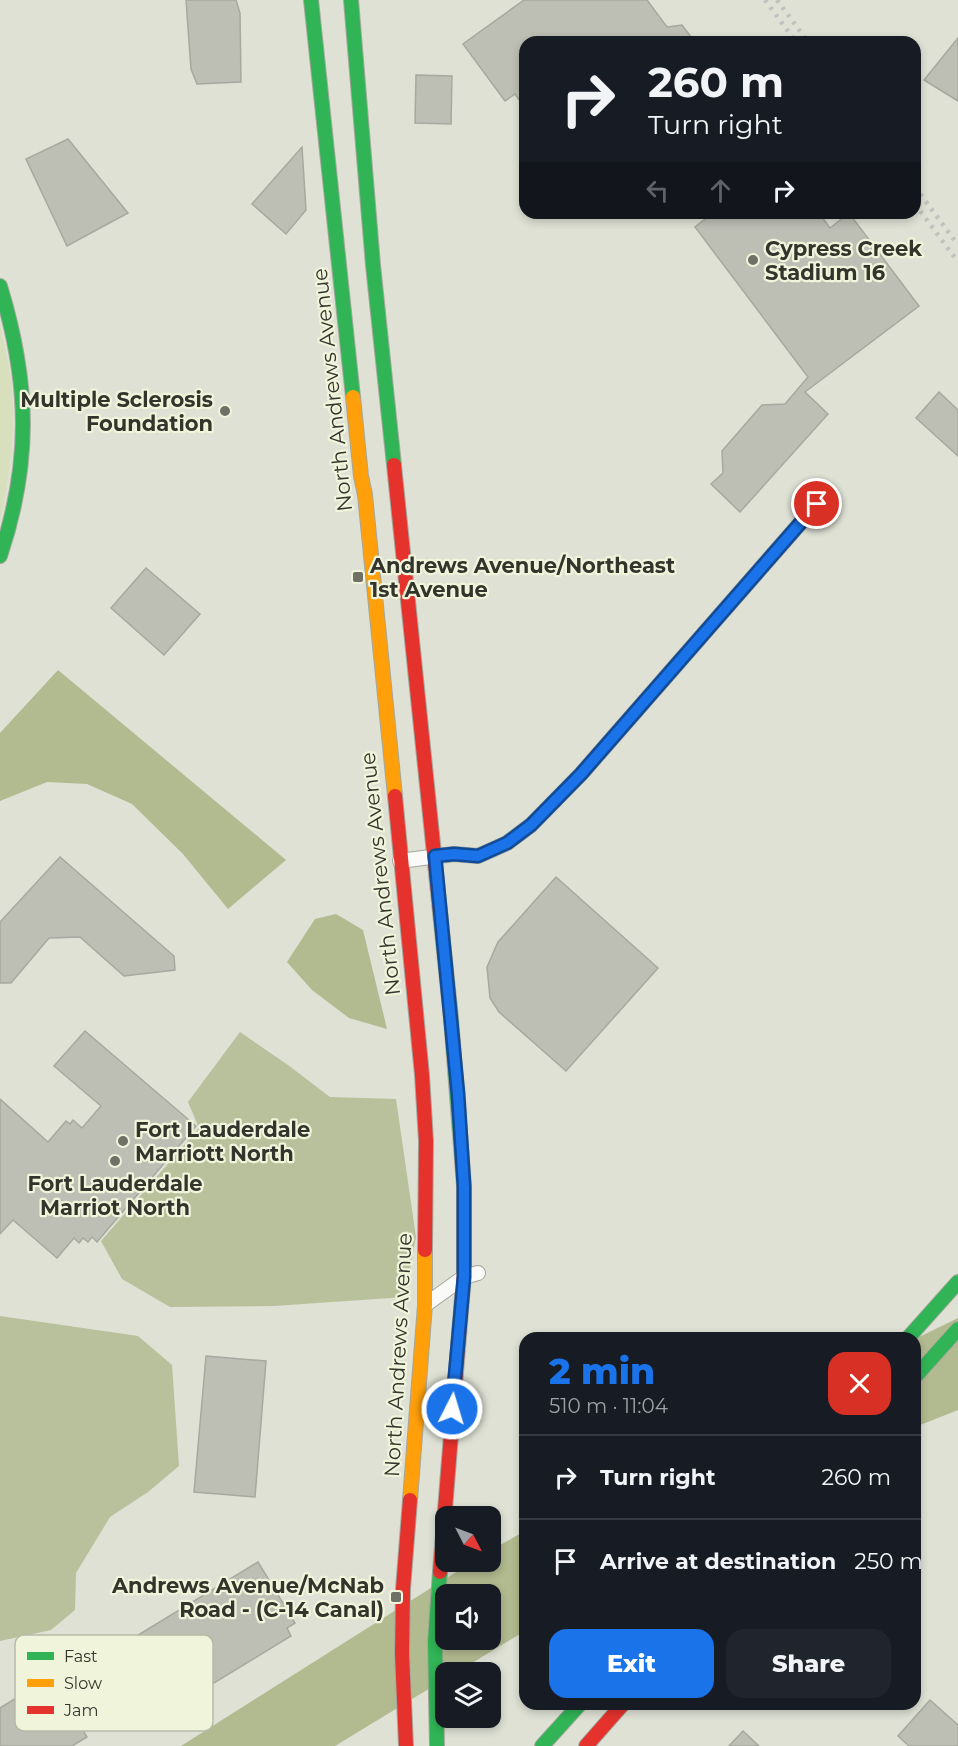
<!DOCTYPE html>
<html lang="en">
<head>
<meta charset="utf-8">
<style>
  :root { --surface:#171b24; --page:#20242c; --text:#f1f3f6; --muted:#9ea1a6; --line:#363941; --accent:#1a73e8 }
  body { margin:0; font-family:Montserrat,sans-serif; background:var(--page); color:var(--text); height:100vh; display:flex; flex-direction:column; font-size:22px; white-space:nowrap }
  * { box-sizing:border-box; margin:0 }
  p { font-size:20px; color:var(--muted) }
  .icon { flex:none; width:33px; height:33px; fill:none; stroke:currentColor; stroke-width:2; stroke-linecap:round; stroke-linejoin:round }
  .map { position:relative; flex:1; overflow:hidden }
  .details { position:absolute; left:519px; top:1332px; width:402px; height:378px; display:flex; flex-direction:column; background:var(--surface); border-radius:18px; box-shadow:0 3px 9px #0003 }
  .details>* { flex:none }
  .top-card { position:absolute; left:519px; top:36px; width:402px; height:183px; border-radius:18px; box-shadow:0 3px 9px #0003; background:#171b24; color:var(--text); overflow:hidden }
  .needle { width:39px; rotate:132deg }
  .buttons { position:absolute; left:435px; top:1506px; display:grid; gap:12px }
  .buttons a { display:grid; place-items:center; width:66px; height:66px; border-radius:12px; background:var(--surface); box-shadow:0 3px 9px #0003; font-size:30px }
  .pin { position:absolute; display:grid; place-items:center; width:51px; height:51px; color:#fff; margin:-26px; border:3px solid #fff; border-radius:50%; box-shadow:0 2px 6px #0007 }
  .me { position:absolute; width:66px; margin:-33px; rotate:5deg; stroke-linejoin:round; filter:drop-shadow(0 0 4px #0008) }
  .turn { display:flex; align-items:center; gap:21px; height:126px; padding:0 30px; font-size:27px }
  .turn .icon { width:78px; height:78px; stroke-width:2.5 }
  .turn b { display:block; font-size:42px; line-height:51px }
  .lanes { display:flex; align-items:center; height:57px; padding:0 30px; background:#0003; justify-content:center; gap:30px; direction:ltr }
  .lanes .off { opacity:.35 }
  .round { display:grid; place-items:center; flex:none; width:63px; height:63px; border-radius:18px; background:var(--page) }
  .summary { display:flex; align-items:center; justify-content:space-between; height:102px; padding:0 30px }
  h1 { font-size:36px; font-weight:800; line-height:45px; color:var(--accent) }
  .primary-button { display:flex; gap:12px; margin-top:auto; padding:12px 30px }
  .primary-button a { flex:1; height:69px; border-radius:18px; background:var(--accent); color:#fff; font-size:24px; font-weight:800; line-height:69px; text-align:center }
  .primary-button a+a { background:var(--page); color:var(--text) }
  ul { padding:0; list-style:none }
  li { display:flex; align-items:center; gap:18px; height:84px; padding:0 30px; border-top:2px solid var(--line) }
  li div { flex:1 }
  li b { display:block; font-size:22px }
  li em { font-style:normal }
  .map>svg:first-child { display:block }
  .green { fill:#d8dfbc }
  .forest { fill:#b9c09c }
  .water { fill:#b2ba8f; fill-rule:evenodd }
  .building { fill:#bdbfb5; stroke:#a6a99f; stroke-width:1.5 }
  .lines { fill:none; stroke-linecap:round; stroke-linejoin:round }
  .street-casing { stroke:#a4a79c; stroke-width:16 }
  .fast-casing { stroke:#a4a79c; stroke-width:16 }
  .slow-casing { stroke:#a4a79c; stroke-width:16 }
  .jam-casing { stroke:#a4a79c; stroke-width:16 }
  .street { stroke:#fafaf9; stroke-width:14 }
  .fast { stroke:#30b455; stroke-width:14 }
  .slow { stroke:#ff9f0a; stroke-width:14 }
  .jam { stroke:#e5322d; stroke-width:14 }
  .rail { stroke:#c1c2bf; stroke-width:4.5; stroke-dasharray:3 6; stroke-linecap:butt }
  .route-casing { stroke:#114b97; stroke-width:15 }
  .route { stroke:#1a73e8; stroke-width:10 }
  .poi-dot { fill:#6f7167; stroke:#eff4db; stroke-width:2 }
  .labels { text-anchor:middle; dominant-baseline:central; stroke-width:4.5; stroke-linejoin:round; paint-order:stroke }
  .poi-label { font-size:21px; font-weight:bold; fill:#33352c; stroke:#eff4db; text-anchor:start }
  .street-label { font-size:21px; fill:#33352c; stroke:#eff4db }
  .key { fill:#eff4db; stroke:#b7bba6; stroke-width:1.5 }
  .key-label { font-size:16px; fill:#33352c }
</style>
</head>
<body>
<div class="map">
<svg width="958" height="1746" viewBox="0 0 958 1746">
  <rect width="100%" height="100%" fill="#dee1d4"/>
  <!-- green -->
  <path class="green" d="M0,324c4,21 10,43 12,65 4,45 -3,90 -12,134z"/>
  <!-- forest -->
  <g class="forest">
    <path d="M240,1032l48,33 42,32 66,2 20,138 -11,60 -131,9 -104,1 -48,-28 -21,-38 98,-113 -11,-26z"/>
    <path d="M0,1316l138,20 34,29 7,101 -31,26 -38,25 -34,56 -1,37 -24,20 -51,11z"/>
  </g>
  <!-- water -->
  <g class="water">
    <path d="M58,670l228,190 -58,49 -45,-55 -51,-50 -45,-20 -40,-2 -47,19v-68z"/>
    <path d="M336,914l27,16 24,99 -38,-11 -37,-28 -25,-28 28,-43z"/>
    <path d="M958,1318v92l-43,17v-88z"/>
    <path d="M525,1531v100l-68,41h-11l-1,7 -110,67h-154l291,-184h18l1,-12zM446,1594h44v46h-44z"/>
  </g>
  <!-- building -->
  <g class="building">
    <path d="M186,0h50l4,13 1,69 -44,2 -6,-15z"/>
    <path d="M524,0h123l20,27 15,-2 13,17h-170v66l-10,-14 -10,7 -42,-57z"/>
    <path d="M958,38v63l-34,-21z"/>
    <path d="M416,75l36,1 -1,48 -36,-1z"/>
    <path d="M68,139l60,74 -61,33 -41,-87z"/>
    <path d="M302,147l4,63 -20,24 -34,-30z"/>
    <path d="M701,213h118l11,15 19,-15 70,93 -114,86 23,22 -88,98 -29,-28 12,-11 -1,-22 40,-46 23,-1 23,-27 -113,-150 10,-8z"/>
    <path d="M939,392l19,18v46l-42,-38z"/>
    <path d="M146,568l54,46 -36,41 -53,-47z"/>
    <path d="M60,857l114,99 1,14 -51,6 -44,-39 -31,1 -38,45h-11v-61z"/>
    <path d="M556,877l102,91 -92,103 -67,-59 -9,-14 -3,-31 11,-25z"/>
    <path d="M85,1031l111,95 -99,116 -5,-5 -4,5 -5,-4 -4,5 -5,-5 -17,20 -44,-38 -13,14v-135l48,43 18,-21 4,3 3,-4 9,8 19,-22 -47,-40z"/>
    <path d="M206,1356l60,5 -11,136 -61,-5z"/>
    <path d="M258,1562l37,61 -8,5 4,8 -146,89 -4,-7 -10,6 -37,-62z"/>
    <path d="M51,1677l36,60 -15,9h-72v-38z"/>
    <path d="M930,1700l28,25v21h-49l-11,-10z"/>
    <path d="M743,1731l16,15h-30z"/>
  </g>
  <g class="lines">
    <defs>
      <g id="street">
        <path d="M400,861l54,-7 24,2 29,-13 24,-18 50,-51 236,-270"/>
        <path d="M425,1305l39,-28 14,-4"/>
      </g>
      <g id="fast">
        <path d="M311,0l42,397"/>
        <path d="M351,0l22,265 21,200"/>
        <path d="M0,286c29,95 32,175 0,270"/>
        <path d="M440,912l11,106 13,168v87"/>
        <path d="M908,1338l50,-56"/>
        <path d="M915,1377l43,-48"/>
        <path d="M437,1746l-2,-105 5,-69"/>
        <path d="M542,1746l38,-42"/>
      </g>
      <g id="slow">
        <path d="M353,397l8,79 4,19 30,301"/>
        <path d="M410,1500l15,-195v-55"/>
      </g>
      <g id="jam">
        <path d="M394,465l46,447"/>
        <path d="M395,796l27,279 4,66 -1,109"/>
        <path d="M440,1572l24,-299"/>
        <path d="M406,1746l-4,-92 1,-65 7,-89"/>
        <path d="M586,1746l37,-42"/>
      </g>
    </defs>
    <!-- street casing -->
    <use href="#street" class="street-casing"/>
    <!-- fast casing -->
    <use href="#fast" class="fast-casing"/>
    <!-- slow casing -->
    <use href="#slow" class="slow-casing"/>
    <!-- jam casing -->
    <use href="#jam" class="jam-casing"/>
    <!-- street -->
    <use href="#street" class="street"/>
    <!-- fast -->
    <use href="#fast" class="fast"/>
    <!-- slow -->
    <use href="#slow" class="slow"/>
    <!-- jam -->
    <use href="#jam" class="jam"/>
    <!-- rail -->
    <g class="rail">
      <path d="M765,0l31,42"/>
      <path d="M777,0l31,42"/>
      <path d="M915,187l43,58"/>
      <path d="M915,204l43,58"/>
    </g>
  </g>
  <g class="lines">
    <defs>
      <path id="route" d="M452,1409l12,-132v-91l-6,-92 -23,-238 19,-2 24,2 29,-13 24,-18 50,-51 236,-270"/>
    </defs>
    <!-- route casing -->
    <use href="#route" class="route-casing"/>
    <!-- route -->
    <use href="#route" class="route"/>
  </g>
  <!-- markers -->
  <g class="poi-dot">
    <circle cx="753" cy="260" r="6"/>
    <circle cx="225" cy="411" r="6"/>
    <rect x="352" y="571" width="12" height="12" rx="3"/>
    <circle cx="123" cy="1141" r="6"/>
    <circle cx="115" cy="1161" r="6"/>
    <rect x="390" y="1591" width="12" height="12" rx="3"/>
  </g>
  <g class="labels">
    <!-- poi labels -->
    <g class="poi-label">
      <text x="765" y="248">Cypress Creek<tspan x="765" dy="24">Stadium 16</tspan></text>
      <text x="213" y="399" text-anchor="end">Multiple Sclerosis<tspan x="213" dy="24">Foundation</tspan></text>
      <text x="370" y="565">Andrews Avenue/Northeast<tspan x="370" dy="24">1st Avenue</tspan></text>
      <text x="135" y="1129">Fort Lauderdale<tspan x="135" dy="24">Marriott North</tspan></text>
      <text x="115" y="1183" text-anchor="middle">Fort Lauderdale<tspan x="115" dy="24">Marriot North</tspan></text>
      <text x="384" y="1585" text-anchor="end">Andrews Avenue/McNab<tspan x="384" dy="24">Road - (C-14 Canal)</tspan></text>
    </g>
    <!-- street labels -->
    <g class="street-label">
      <text transform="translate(332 390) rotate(-96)">North Andrews Avenue</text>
      <text transform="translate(380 874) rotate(-96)">North Andrews Avenue</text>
      <text transform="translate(398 1355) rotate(-87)">North Andrews Avenue</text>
    </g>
  </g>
  <!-- legend -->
  <rect x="15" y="1635" width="198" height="96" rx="9" class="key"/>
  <rect x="27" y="1652" width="27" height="8" fill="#30b455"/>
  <rect x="27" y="1679" width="27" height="8" fill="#ff9f0a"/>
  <rect x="27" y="1706" width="27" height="8" fill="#e5322d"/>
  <g class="key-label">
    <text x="64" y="1662">Fast</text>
    <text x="64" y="1689">Slow</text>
    <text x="64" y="1716">Jam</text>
  </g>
</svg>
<div class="buttons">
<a><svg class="needle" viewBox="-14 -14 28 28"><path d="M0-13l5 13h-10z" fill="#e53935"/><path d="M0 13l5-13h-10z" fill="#9ea1a6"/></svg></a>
<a><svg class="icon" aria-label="sound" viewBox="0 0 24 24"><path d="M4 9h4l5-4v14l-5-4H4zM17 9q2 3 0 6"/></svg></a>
<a><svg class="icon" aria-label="layers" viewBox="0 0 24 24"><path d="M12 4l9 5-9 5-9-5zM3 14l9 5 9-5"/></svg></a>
</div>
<div class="pin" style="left:817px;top:504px;background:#d93025"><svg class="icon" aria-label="arrive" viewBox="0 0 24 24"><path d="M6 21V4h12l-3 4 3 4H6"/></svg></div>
<svg class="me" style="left:452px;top:1409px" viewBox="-20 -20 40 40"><circle r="17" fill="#1a73e8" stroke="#fff" stroke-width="3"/><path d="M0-11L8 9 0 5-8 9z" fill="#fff"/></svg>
<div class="top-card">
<div class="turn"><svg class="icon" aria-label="right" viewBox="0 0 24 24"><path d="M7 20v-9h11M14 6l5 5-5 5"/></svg><div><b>260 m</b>Turn right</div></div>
<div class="lanes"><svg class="icon off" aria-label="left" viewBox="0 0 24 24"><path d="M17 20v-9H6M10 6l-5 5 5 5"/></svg><svg class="icon off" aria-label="ahead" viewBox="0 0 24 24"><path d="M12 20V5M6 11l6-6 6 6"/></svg><svg class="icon" aria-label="right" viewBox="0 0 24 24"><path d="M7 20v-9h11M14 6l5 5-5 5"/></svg></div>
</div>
<section class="details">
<div class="summary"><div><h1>2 min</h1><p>510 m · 11:04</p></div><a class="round" style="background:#d93025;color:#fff"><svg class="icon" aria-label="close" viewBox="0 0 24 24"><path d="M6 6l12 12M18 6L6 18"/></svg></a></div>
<ul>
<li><svg class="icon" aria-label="right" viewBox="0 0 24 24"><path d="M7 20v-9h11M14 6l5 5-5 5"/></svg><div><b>Turn right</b></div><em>260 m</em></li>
<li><svg class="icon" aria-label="arrive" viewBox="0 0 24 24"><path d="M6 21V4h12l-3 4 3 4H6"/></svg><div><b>Arrive at destination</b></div><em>250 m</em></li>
</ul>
<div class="primary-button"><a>Exit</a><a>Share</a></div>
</section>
</div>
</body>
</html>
